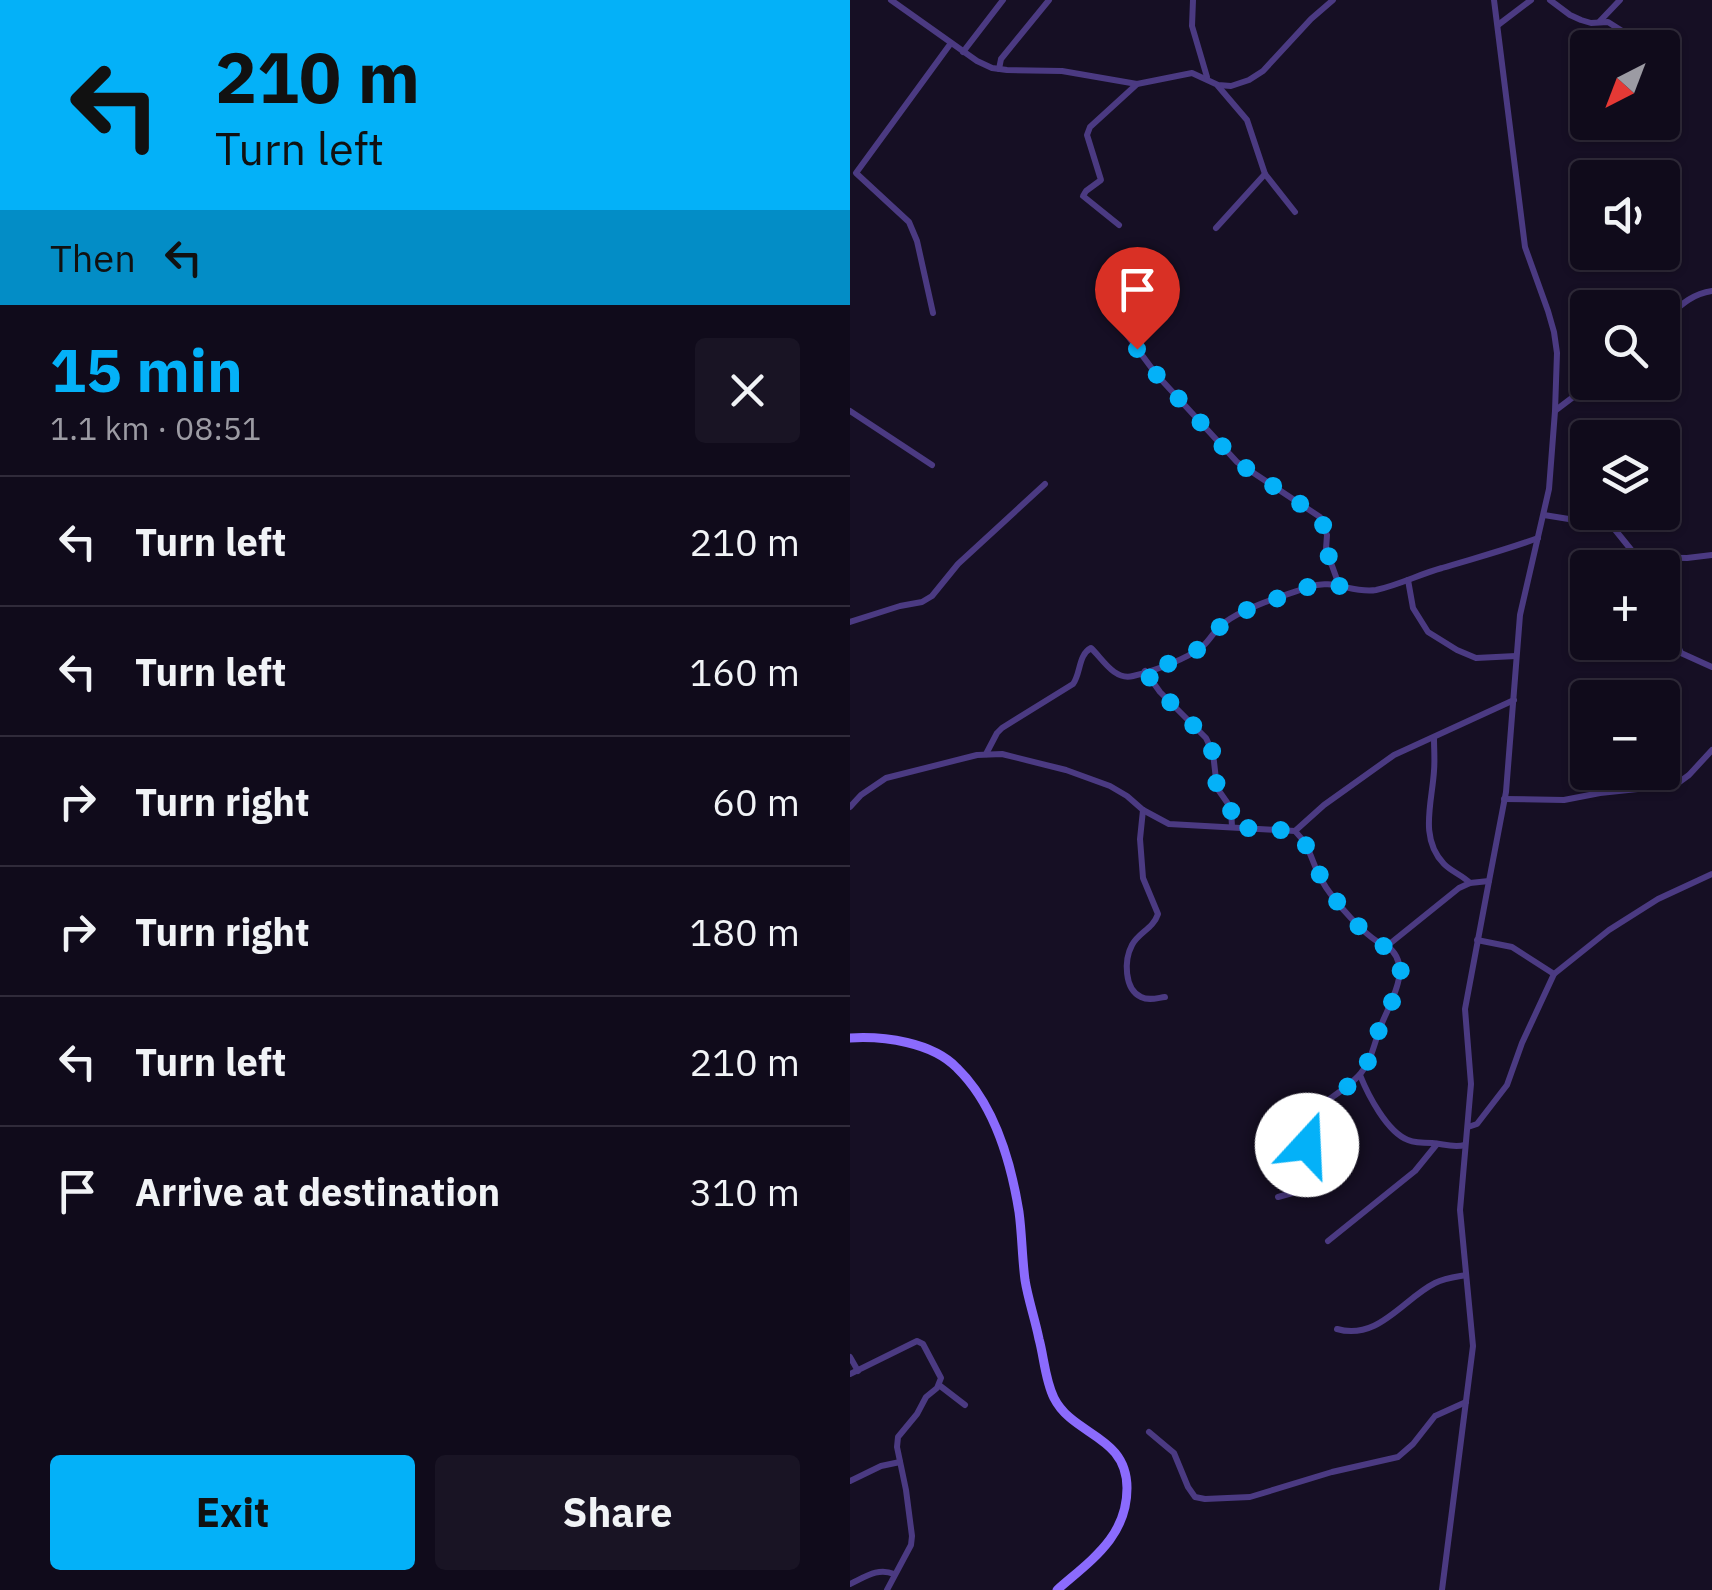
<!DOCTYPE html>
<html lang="en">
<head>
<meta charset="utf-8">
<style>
  :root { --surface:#100b1b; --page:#191424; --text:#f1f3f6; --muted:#9c9ba3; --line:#302b3a; --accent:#04b1f8 }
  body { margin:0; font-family:"IBM Plex Sans",sans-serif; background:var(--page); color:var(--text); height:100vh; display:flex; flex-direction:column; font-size:38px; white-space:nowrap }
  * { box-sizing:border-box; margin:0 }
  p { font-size:32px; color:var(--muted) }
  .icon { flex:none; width:55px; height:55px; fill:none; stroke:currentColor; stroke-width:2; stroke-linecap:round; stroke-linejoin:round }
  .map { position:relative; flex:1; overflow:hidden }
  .details { display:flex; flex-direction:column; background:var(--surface); width:850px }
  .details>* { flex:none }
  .guide { background:#04b1f8; color:#111; overflow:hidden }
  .needle { width:65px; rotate:222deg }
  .tools { position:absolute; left:720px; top:30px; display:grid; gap:20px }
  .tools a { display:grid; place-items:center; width:110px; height:110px; border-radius:10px; background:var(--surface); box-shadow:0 2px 8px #0004,0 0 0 2px var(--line); font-size:50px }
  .pin { position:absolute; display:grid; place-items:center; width:85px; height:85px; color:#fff; margin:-102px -42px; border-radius:50% 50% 50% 0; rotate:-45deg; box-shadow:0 0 10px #0007 }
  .pin .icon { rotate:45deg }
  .me { position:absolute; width:110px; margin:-55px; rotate:20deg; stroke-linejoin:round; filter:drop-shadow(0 0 8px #0008) }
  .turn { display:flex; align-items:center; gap:35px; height:210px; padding:0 50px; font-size:45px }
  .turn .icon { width:130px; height:130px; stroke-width:2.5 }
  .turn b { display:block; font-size:70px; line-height:85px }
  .then { display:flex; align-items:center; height:95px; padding:0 50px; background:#0003; gap:20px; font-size:38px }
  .round { display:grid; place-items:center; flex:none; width:105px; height:105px; border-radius:10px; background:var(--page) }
  .headline { display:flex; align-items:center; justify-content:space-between; height:170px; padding:0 50px }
  h1 { font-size:60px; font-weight:700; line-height:75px; color:var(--accent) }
  .button { display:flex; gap:20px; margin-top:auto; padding:20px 50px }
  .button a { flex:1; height:115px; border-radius:10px; background:var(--accent); color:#111; font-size:40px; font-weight:700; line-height:115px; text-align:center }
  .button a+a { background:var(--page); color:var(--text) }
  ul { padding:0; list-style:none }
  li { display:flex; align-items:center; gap:30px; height:130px; padding:0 50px; border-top:2px solid var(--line) }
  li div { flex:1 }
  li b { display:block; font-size:38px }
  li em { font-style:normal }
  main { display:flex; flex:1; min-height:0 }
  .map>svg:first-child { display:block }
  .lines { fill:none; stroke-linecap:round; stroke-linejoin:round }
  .minor { stroke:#4b3a82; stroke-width:6 }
  .secondary { stroke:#8b6bfd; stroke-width:9 }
  .route { stroke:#04b1f8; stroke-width:18; stroke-dasharray:0 32.4 }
</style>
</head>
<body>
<main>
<section class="details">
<div class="guide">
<div class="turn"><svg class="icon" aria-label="left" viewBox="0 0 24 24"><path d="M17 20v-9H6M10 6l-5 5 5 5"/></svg><div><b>210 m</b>Turn left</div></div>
<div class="then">Then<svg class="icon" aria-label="left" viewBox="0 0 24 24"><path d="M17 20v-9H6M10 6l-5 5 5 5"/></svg></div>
</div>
<div class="headline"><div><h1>15 min</h1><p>1.1 km · 08:51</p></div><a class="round"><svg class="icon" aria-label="close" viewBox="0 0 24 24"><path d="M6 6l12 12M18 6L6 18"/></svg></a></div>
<ul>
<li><svg class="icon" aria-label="left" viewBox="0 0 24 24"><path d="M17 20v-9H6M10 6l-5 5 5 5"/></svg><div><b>Turn left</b></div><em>210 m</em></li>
<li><svg class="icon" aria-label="left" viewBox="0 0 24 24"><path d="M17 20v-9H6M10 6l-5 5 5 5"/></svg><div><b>Turn left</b></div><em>160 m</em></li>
<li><svg class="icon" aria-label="right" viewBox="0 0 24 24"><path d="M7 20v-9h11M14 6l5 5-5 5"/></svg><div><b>Turn right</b></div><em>60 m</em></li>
<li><svg class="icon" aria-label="right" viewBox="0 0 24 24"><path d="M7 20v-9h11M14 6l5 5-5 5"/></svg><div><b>Turn right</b></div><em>180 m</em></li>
<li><svg class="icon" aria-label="left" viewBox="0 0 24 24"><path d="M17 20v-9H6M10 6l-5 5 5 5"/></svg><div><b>Turn left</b></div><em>210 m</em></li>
<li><svg class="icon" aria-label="arrive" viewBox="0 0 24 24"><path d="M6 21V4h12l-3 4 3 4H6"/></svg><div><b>Arrive at destination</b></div><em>310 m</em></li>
</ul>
<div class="button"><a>Exit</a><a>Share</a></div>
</section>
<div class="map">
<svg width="862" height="1590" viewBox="0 0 862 1590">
  <rect width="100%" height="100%" fill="#160f24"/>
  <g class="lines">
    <!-- minor -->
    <g class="minor">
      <path d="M41,0l86,61 15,7 15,2 55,1 75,13 55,-11 26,12 13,1 18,-6 14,-9 48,-52 22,-19"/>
      <path d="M343,0l-1,26 15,51"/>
      <path d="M700,0l20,15 11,5 10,3 17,-1 41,26"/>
      <path d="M750,21l20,-21"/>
      <path d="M648,25l33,-25"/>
      <path d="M113,52l40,-52"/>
      <path d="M149,69l2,-10 48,-59"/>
      <path d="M368,86l29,34 18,54 30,38"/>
      <path d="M269,225l-36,-29 3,-5 15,-11 -14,-45 3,-8 46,-42"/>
      <path d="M366,228l49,-54"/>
      <path d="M83,313l-16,-72 -8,-19 -53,-49 95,-130"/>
      <path d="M812,322c16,-14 28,-28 50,-31"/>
      <path d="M269,324l37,50 81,88 83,55 7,18 -1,14 13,36"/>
      <path d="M706,410l37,-28"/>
      <path d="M0,411l82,54"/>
      <path d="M694,515l68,11 25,31 3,11"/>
      <path d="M787,557l50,1 25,-3"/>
      <path d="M558,580l5,28 15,24 29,18 19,8 40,-2"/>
      <path d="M812,611l19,42 31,14"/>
      <path d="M0,622l50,-16 22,-4 10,-6 26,-32 87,-80"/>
      <path d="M295,671l15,21 46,46 7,15 4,35 14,20 1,19"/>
      <path d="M584,738c0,11 1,22 0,33 -2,32 -15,67 10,93 8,8 18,11 26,19"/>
      <path d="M136,754l11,-21 5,-5 71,-44c8,-11 5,-29 18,-36 11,10 23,33 42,28 21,-5 54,-17 70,-30 8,-7 12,-17 21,-23 21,-16 59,-27 85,-36 23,-9 44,7 67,3 23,-5 44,-16 66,-22 33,-10 64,-18 96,-30"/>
      <path d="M654,799l60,1 36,-7 66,-7 12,-3 11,-8 23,-25"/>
      <path d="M0,807l11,-12 25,-17 91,-23 25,-1 64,16 44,16 17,10 16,14 26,14 126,7c16,16 16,30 26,48 10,19 47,62 66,67l72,-58 11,-5 19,-2 17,-89 14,-177 29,-126 6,-78 2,-58 -3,-21 -6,-21 -23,-64 -31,-247"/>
      <path d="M293,810l-3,29 3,39 15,36c-5,15 -19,18 -26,31 -8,15 -8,44 9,52 8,4 16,1 24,0"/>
      <path d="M445,831l29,-26 70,-50 120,-55"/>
      <path d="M627,940l35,7 42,27"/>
      <path d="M510,1075c8,20 27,57 48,65 7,3 17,3 24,3 12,1 21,5 33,2"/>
      <path d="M618,1127l9,-3 30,-39 15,-42 32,-69 55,-44 49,-31 54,-25"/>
      <path d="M428,1197l18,-5c17,-23 10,-45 7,-71l3,-4c17,-16 40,-26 55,-44 10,-12 13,-28 18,-42 8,-25 37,-64 8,-85"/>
      <path d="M478,1241l87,-70 22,-27"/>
      <path d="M487,1329c41,12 66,-30 98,-46 10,-5 20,-6 31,-8"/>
      <path d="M0,1357l8,14"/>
      <path d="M0,1374l67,-33 6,3 18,34 -4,10 -11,9 -9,17 -19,23 -1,10 9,43 6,46 -1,9 -24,45"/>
      <path d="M89,1385l26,20"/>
      <path d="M299,1432l25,21 14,34 7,10 10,2 45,-2 82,-25 66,-15 15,-13 22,-28 31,-14"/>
      <path d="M0,1481l31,-15 19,-4"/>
      <path d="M0,1584c15,-7 28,-17 44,-10"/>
      <path d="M592,1590l31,-244 -13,-136 11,-126 -6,-75 24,-128"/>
    </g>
    <!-- secondary -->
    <path class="secondary" d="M0,1038c34,-2 82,4 107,30 37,36 54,94 62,144 3,22 3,45 6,68 3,19 10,39 14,59 5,18 6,41 15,59 19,38 73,37 73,90 0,49 -36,72 -70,102"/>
  </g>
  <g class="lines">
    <!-- route -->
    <path class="route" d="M287,349l19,25 81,88 83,55 7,18 -1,14 14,37 -27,-1 -69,26 -20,11 -19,22 -19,14 -41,13 15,21 46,46 7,15 4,35 14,20 1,19 63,4c19,19 21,45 38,66 13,14 27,33 42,45 7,5 14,4 20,11 16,20 -6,53 -14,72 -7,16 -9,35 -21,49 -14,18 -38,28 -54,43l-3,9 4,19"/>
  </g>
</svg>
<div class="tools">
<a><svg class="needle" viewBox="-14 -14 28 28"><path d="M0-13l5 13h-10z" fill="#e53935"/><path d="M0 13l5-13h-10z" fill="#9c9ba3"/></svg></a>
<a><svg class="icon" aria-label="sound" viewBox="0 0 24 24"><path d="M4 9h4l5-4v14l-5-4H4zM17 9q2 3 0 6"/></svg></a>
<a><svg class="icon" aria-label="search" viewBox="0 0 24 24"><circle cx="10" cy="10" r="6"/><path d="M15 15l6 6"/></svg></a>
<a><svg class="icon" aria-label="layers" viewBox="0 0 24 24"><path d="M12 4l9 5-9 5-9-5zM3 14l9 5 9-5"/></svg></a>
<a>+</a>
<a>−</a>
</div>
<div class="pin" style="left:287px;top:349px;background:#d93025"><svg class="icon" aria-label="arrive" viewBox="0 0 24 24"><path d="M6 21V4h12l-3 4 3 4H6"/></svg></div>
<svg class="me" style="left:457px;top:1145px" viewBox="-20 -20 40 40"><circle r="19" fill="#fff"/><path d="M0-13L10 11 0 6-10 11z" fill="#04b1f8"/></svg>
</div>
</main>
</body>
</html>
